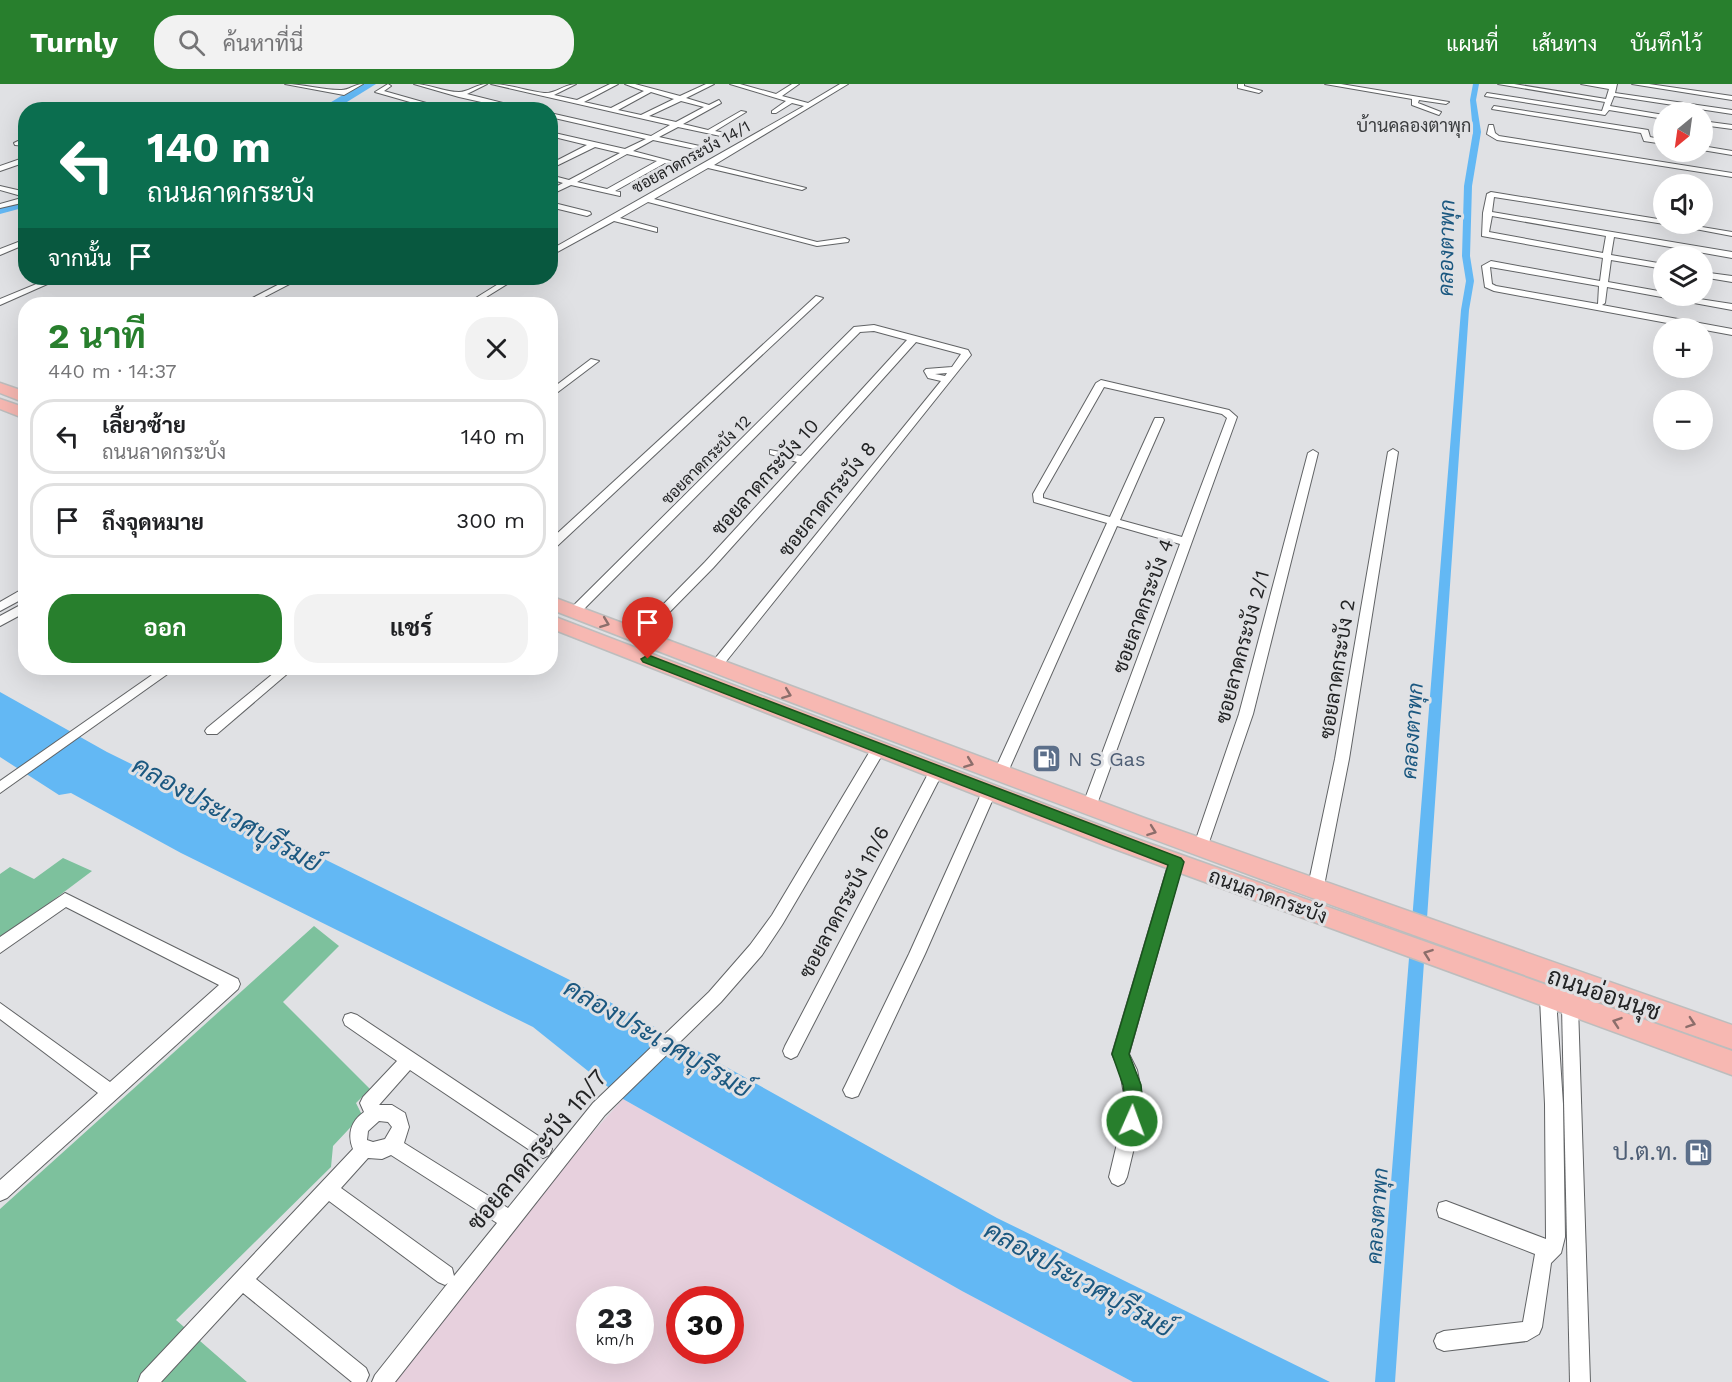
<!DOCTYPE html>
<html lang="th">
<head>
<meta charset="utf-8">
<style>
  :root { --surface:#fff; --page:#f2f2f2; --text:#202124; --muted:#757577; --line:#e0e0e0; --accent:#287f2d }
  body { margin:0; font-family:"Work Sans",Sarabun,sans-serif; background:var(--page); color:var(--text); height:100vh; display:flex; flex-direction:column; font-size:22px; white-space:nowrap }
  * { box-sizing:border-box; margin:0 }
  p { font-size:20px; color:var(--muted) }
  .icon { flex:none; width:33px; height:33px; fill:none; stroke:currentColor; stroke-width:2; stroke-linecap:round; stroke-linejoin:round }
  .map { position:relative; flex:1; overflow:hidden }
  .drawer { position:absolute; left:18px; top:213px; width:540px; height:378px; display:flex; flex-direction:column; background:var(--surface); border-radius:24px; box-shadow:0 6px 24px #0002 }
  .drawer>* { flex:none }
  .banner { position:absolute; left:18px; top:18px; width:540px; height:183px; border-radius:24px; box-shadow:0 6px 24px #0002; background:#0b6e4f; color:#fff; overflow:hidden }
  .needle { width:39px; rotate:209deg }
  .fabs { position:absolute; left:1653px; top:18px; display:grid; gap:12px }
  .fabs a { display:grid; place-items:center; width:60px; height:60px; border-radius:50%; background:var(--surface); box-shadow:0 6px 24px #0002; font-size:30px }
  .speed { position:absolute; left:576px; top:1202px; display:flex; gap:12px; font-size:30px; font-weight:700; text-align:center }
  .speed>* { display:grid; place-content:center; width:78px; height:78px; border-radius:50%; background:var(--surface); box-shadow:0 6px 24px #0002; line-height:1 }
  .speed small { font-size:15px; font-weight:400 }
  .speed .limit { border:9px solid #d22; background:#fff; color:#111 }
  .pin { position:absolute; display:grid; place-items:center; width:51px; height:51px; color:#fff; margin:-62px -26px; border-radius:50% 50% 50% 0; rotate:-45deg; box-shadow:0 0 6px #0007 }
  .pin .icon { rotate:45deg }
  .me { position:absolute; width:66px; margin:-33px; rotate:2deg; stroke-linejoin:round; filter:drop-shadow(0 0 4px #0008) }
  .turn { display:flex; align-items:center; gap:21px; height:126px; padding:0 30px; font-size:27px }
  .turn .icon { width:78px; height:78px; stroke-width:2.5 }
  .turn b { display:block; font-size:42px; line-height:51px }
  .then { display:flex; align-items:center; height:57px; padding:0 30px; background:#0003; gap:12px; font-size:22px }
  .round { display:grid; place-items:center; flex:none; width:63px; height:63px; border-radius:24px; background:var(--page) }
  .overview { display:flex; align-items:center; justify-content:space-between; height:102px; padding:0 30px }
  h1 { font-size:36px; font-weight:700; line-height:45px; color:var(--accent) }
  .button { display:flex; gap:12px; margin-top:auto; padding:12px 30px }
  .button a { flex:1; height:69px; border-radius:24px; background:var(--accent); color:#fff; font-size:24px; font-weight:700; line-height:69px; text-align:center }
  .button a+a { background:var(--page); color:var(--text) }
  ul { padding:0; list-style:none }
  li { display:flex; align-items:center; gap:18px; height:75px; margin:0 12px 9px; padding:0 18px; border:3px solid var(--line); border-radius:24px }
  li div { flex:1 }
  li b { display:block; font-size:22px }
  li em { font-style:normal }
  header { display:flex; align-items:center; gap:36px; box-sizing:border-box; height:84px; padding:0 30px; background:var(--accent); color:#fff }
  header strong { font-size:28px }
  nav { display:flex; gap:33px; margin-inline-start:auto; font-size:21px }
  .search { width:420px; height:54px; background:var(--page); display:flex; align-items:center; gap:15px; box-sizing:border-box; padding:0 21px; border-radius:24px; color:var(--muted); font-size:22px }
  .map>svg:first-child { display:block }
  .industrial { fill:#e7d0dd; fill-rule:evenodd }
  .green { fill:#7dc19d }
  .water { fill:#63b8f4 }
  .lines { fill:none; stroke-linecap:round; stroke-linejoin:round }
  .canal { fill:#63b8f4; fill-rule:evenodd }
  .river { fill:#63b8f4; fill-rule:evenodd }
  .minor-casing { stroke:#616365; stroke-width:2 }
  .primary-casing { stroke:#bdbdbd; stroke-width:3 }
  .minor { fill:#fff; fill-rule:evenodd }
  .primary { fill:#f7b8b2; fill-rule:evenodd }
  .oneway { stroke:#8c6e6b }
  .route { fill:#287f2d; stroke:#1a531d; stroke-width:1.5 }
  .labels { text-anchor:middle; dominant-baseline:central; stroke-width:6; stroke-linejoin:round; paint-order:stroke }
  .far-street-label { font-size:16px; fill:#222324; stroke:#e0e1e4 }
  .far-quarter-label { font-size:18px; fill:#3b3d3f; stroke:#e0e1e4 }
  .street-label { font-size:20px; fill:#222324; stroke:#e0e1e4 }
  .service-label { font-size:20px; fill:#4e5e75; stroke:#e0e1e4; text-anchor:start }
  .water-label { font-size:21px; font-style:italic; fill:#1b5880; stroke:#e0e1e4 }
  .near-street-label { font-size:24px; fill:#222324; stroke:#e0e1e4 }
  .near-service-label { font-size:24px; fill:#4e5e75; stroke:#e0e1e4; text-anchor:end }
  .near-water-label { font-size:26px; font-style:italic; fill:#1b5880; stroke:#e0e1e4 }
</style>
</head>
<body>
<header>
<strong>Turnly</strong>
<div class="search"><svg class="icon" aria-label="search" viewBox="0 0 24 24"><circle cx="10" cy="10" r="6"/><path d="M15 15l6 6"/></svg>ค้นหาที่นี่</div>
<nav><a>แผนที่</a><a>เส้นทาง</a><a>บันทึกไว้</a></nav>
</header>
<div class="map">
<svg width="1732" height="1298" viewBox="0 0 1732 1298">
  <rect width="100%" height="100%" fill="#e0e1e4"/>
  <!-- industrial -->
  <path class="industrial" d="M623,1015l339,192 171,91h-742l185,-231zM590,1215h50v51h-50zM680,1215h50v51h-50z"/>
  <!-- green -->
  <g class="green">
    <path d="M63,774l29,13 -92,69v-66l10,-7 24,12z"/>
    <path d="M314,842l25,20 -56,56 87,87 -14,14 6,12 -29,31 -2,21 -155,153 71,62h-247v-173z"/>
  </g>
  <!-- water -->
  <path class="water" d="M0,608l107,60 465,229 425,237 333,164h-197l-171,-91 -339,-192 -90,-72 -352,-174 -110,-60 -12,2 -59,-38z"/>
  <g class="lines">
    <!-- canal -->
    <path class="canal" d="M1473,0h6l-3,16 5,32 -9,54 -2,70 4,25 -5,29 -74,1072h-20l86,-1072 5,-29 -4,-25 2,-70 9,-54 -3,-32z"/>
    <!-- river -->
    <g class="river">
      <path d="M361,0h15l-42,26h-16z"/>
      <path d="M26,115v8l-26,7v-8z"/>
    </g>
    <defs>
      <g id="minor">
        <path d="M285,0c19,0 36,6 55,6 8,1 14,-6 23,-6l-19,11z"/>
        <path d="M388,0l3,2 -7,5 67,19h-13l-63,-18z"/>
        <path d="M414,0c15,0 30,8 45,8 9,0 18,-8 28,-8l-20,10 64,16h-14l-58,-13z"/>
        <path d="M491,0c18,0 35,7 53,9 11,1 21,-9 32,-9l-22,11 23,5 33,-16h8l-34,18 27,6 33,-17 -19,-7h10l45,12 26,-12h8l-28,14 23,7 10,-5 2,3 -38,21 25,6 33,-19 5,1 -31,19 15,3v4l-52,-11 -19,10 45,10v4l-51,-11 -20,11 49,13 -4,2 -13,-3 -50,28 5,1v4l-49,-11 -21,10v-5l13,-7 -13,-4v-4l19,5 51,-27 -25,-6 -45,22v-5l37,-19 -37,-9v-4l75,17 21,-10 -96,-22v-4l101,23 19,-11zM651,8l23,7 -33,16 -23,-5zM681,17l23,6 -28,15 -27,-6zM627,70l30,7 -50,28 -30,-7z"/>
        <path d="M730,0h10l36,10 16,-10h7l-17,12 26,7 32,-19h8l-134,81 92,23 -4,2 -94,-22 -54,31 163,43 28,-4 4,2 -1,2 -31,4 -169,-44 -28,16 37,10v4l-43,-11 -64,35v-6l254,-144 -12,-3 -16,10h-4v-2l14,-10z"/>
        <path d="M1238,0h6v2l18,5 -3,2 -21,-5z"/>
        <path d="M1325,0h16l108,18 -3,2 -27,-4 -1,3 23,9 -2,3 -27,-10v-6z"/>
        <path d="M1498,0h16l92,15 3,-10 -28,-5h36l-2,9 117,17v4l-118,-18 -4,10 54,9v4l-55,-9 -4,5 -120,-19 2,-3 115,18 3,-9z"/>
        <path d="M1632,0h17l83,12v4z"/>
        <path d="M356,20l15,5 1,1 -18,-3z"/>
        <path d="M1494,22l148,23 6,1 2,7 14,3v4l-20,-3 -3,-8 -149,-24z"/>
        <path d="M1702,37l30,4v4l-30,-4z"/>
        <path d="M1489,41h4l2,8 4,3 233,37v4l-235,-37 -10,-6z"/>
        <path d="M18,57l8,1v4l-11,-1 -1,-2z"/>
        <path d="M1702,62l30,5v4l-30,-5z"/>
        <path d="M26,73v5l-26,9v-5z"/>
        <path d="M0,102l26,6v10l-26,6v-4l25,-7 -25,-7z"/>
        <path d="M1491,108l173,28v4h3h-3l-170,-27 -2,15 240,40v6l-118,-21 -3,18 53,9v5l-53,-9 -3,22 56,10v4h16l52,8v6l-125,-23 -2,16 -3,2 130,24v6l-238,-44 -9,-4 -3,-21 9,-5 109,20 3,-23 -121,-22 1,-23 4,-19zM1492,132l114,20 -3,17 -114,-21zM1490,183l109,19 -1,18 -102,-18 -4,-2z"/>
        <path d="M550,118l40,10 1,2 -4,2 -37,-9z"/>
        <path d="M1669,140h15l48,8v4z"/>
        <path d="M26,155v5l-26,11v-6z"/>
        <path d="M1702,188l30,4v6l-30,-5z"/>
        <path d="M51,194h10l-61,27v-6z"/>
        <path d="M291,194h10l-50,26h-10z"/>
        <path d="M508,194h9l-42,26h-9z"/>
        <path d="M816,212l7,2 -269,251 -4,1v-10z"/>
        <path d="M300,216l3,1v3h-9z"/>
        <path d="M874,241l94,25 3,5 -251,314 -5,1 -6,-4 232,-285 -13,-3 -4,-7 2,-2 26,-2 9,-13 -45,-12 -203,226 -70,71h-8l-2,-3 2,-3 70,-71 92,-100 -27,-8v-4l31,6 106,-116 -33,-9 -14,1 -281,282h-8l-2,-3 2,-3 283,-281zM947,289l-2,3 -10,-2z"/>
        <path d="M591,275l8,2 -49,37v-8z"/>
        <path d="M1101,296l128,30 8,7 -141,390 -2,4h-10l-2,-4 98,-263 -63,-18 -110,248 -2,4h-10l-2,-4 114,-251 -73,-21 -1,-8 63,-111zM1104,303l118,27 5,4 -45,119 -62,-17 44,-100 -1,-2h-8l-1,2 -44,97 -67,-19v-4z"/>
        <path d="M1393,365l5,3 -49,307 -26,132 -3,4 -5,2 -5,-2 -3,-4 28,-132 53,-307z"/>
        <path d="M1313,366l5,3 -65,261 -46,134 -2,4 -5,2 -5,-2 -2,-4 46,-134 69,-261z"/>
        <path d="M26,503v10l-26,14v-9z"/>
        <path d="M26,518v10l-26,14v-10z"/>
        <path d="M162,584h14l-176,125v-12z"/>
        <path d="M280,584h14l-77,66h-10l-2,-3 2,-3z"/>
        <path d="M878,661l7,5 -103,175 -20,30 -41,47 -116,113 -210,267h-23l3,-7 73,-92 -3,2 -7,-3 -109,-81 -73,78 110,89 3,7 -3,7h-14l-109,-89 -82,89h-23l3,-8 212,-225c-6,-15 -2,-28 11,-37l-4,-9 3,-6 34,-36 -52,-36 -2,-5 2,-5 6,-2 6,2 192,128 3,6 -3,6 -6,3 -6,-3 -127,-85 -31,35h13l13,8 4,14 -5,16 104,65 85,-105 116,-111 41,-47 22,-30 101,-169zM379,1037l9,1 4,5 -7,12 -12,3 -6,-2 1,-9zM391,1071l106,68 -43,53 -2,-8 -111,-80 27,-30 14,1z"/>
        <path d="M936,683l5,1 2,4 -146,284 -6,3 -6,-3 -2,-5 2,-5 144,-274 2,-4z"/>
        <path d="M989,703l5,1 2,4 -71,162 -67,142 -6,2 -6,-2 -3,-6 3,-6 63,-130 73,-162 2,-4z"/>
        <path d="M1176,772l5,2 2,4 -54,192 8,16 7,36 -17,71 -3,6 -6,3 -6,-3 -3,-6 17,-71 -6,-35 -8,-17 57,-192 2,-4z"/>
        <path d="M65,809l173,86 2,5 -2,5 -231,209 -7,3v-21l98,-87 -98,-74v-16l110,79 109,-97 -153,-78 -66,46v-16z"/>
        <path d="M1548,907l6,2 2,5 7,106 2,133 -4,16 -10,10 -9,64 -3,7 -12,7 -83,10 -7,-3 -3,-7 3,-7 7,-3 79,-9 12,-68 -96,-37 -2,-7 2,-7 7,-2 100,38 -1,-135 -5,-106 2,-5z"/>
        <path d="M1570,915l6,2 2,5 12,376h-20l-8,-376 2,-5z"/>
      </g>
      <g id="primary">
        <path d="M0,299l26,9v11l-26,-10z"/>
        <path d="M0,315l26,9v11l-26,-10z"/>
        <path d="M550,512l597,223 585,206v24c-397,-140 -790,-287 -1182,-440z"/>
        <path d="M550,531l570,218 612,218v24l-628,-230 -554,-217z"/>
      </g>
    </defs>
    <!-- minor casing -->
    <use href="#minor" class="minor-casing"/>
    <!-- primary casing -->
    <use href="#primary" class="primary-casing"/>
    <!-- minor -->
    <use href="#minor" class="minor"/>
    <!-- primary -->
    <use href="#primary" class="primary"/>
  </g>
  <!-- one-way arrows -->
  <defs><path id="oneway-chevron" d="M-2-3.5L2.5 0L-2 3.5" fill="none" stroke-width="1.6" stroke-linecap="round" stroke-linejoin="round" transform="scale(1.5)"/></defs>
  <g class="oneway">
    <use href="#oneway-chevron" transform="translate(605 539) rotate(21)"/>
    <use href="#oneway-chevron" transform="translate(787 610) rotate(21)"/>
    <use href="#oneway-chevron" transform="translate(969 679) rotate(21)"/>
    <use href="#oneway-chevron" transform="translate(1152 747) rotate(20)"/>
    <use href="#oneway-chevron" transform="translate(1428 870) rotate(-160)"/>
    <use href="#oneway-chevron" transform="translate(1617 938) rotate(-161)"/>
    <use href="#oneway-chevron" transform="translate(1691 939) rotate(19)"/>
  </g>
  <!-- route -->
  <path class="route" d="M648,571l533,203 3,4 -55,192 12,31 2,21 -5,21 -6,2 -7,-2 -2,-6 3,-15 -3,-21 -11,-31 56,-189 -525,-203 -2,-3z"/>
  <!-- icons -->
  <defs>
    <symbol id="fuel-square" viewBox="-11 -11 22 22"><rect x="-9" y="-9" width="18" height="18" rx="4" fill="#5c6f8a" stroke="#e0e1e4"/><path d="M-5.5-6h7V0h2V4h1.3V-2.5L3-4.5l.8-.8L6-3V5H2.5V1h-1V6h-7ZM-4.2-4.7v3.2H.2V-4.7Z" fill="#fff"/></symbol>
  </defs>
  <g fill-rule="evenodd">
    <use href="#fuel-square" x="1030" y="658" width="33" height="33"/>
    <use href="#fuel-square" x="1682" y="1052" width="33" height="33"/>
  </g>
  <g class="labels">
    <!-- far-street labels -->
    <g class="far-street-label">
      <text transform="translate(691 73) rotate(-29)">ซอยลาดกระบัง 14/1</text>
      <text transform="translate(706 376) rotate(-45)">ซอยลาดกระบัง 12</text>
    </g>
    <!-- far-quarter labels -->
    <g class="far-quarter-label">
      <text x="1414" y="41">บ้านคลองตาพุก</text>
    </g>
    <!-- street labels -->
    <g class="street-label">
      <text transform="translate(765 393) rotate(-48)">ซอยลาดกระบัง 10</text>
      <text transform="translate(827 415) rotate(-51)">ซอยลาดกระบัง 8</text>
      <text transform="translate(1143 522) rotate(-70)">ซอยลาดกระบัง 4</text>
      <text transform="translate(1242 563) rotate(-75)">ซอยลาดกระบัง 2/1</text>
      <text transform="translate(1337 585) rotate(-81)">ซอยลาดกระบัง 2</text>
      <text transform="translate(1268 812) rotate(20)">ถนนลาดกระบัง</text>
      <text transform="translate(844 818) rotate(-62)">ซอยลาดกระบัง 1ก/6</text>
    </g>
    <!-- service labels -->
    <g class="service-label">
      <text x="1068" y="675">N S Gas</text>
    </g>
    <!-- water labels -->
    <g class="water-label">
      <text transform="translate(1446 164) rotate(-89)">คลองตาพุก</text>
      <text transform="translate(1412 647) rotate(-86)">คลองตาพุก</text>
      <text transform="translate(1377 1132) rotate(-86)">คลองตาพุก</text>
    </g>
    <!-- near-street labels -->
    <g class="near-street-label">
      <text transform="translate(1604 910) rotate(19)">ถนนอ่อนนุช</text>
      <text transform="translate(537 1066) rotate(-50)">ซอยลาดกระบัง 1ก/7</text>
    </g>
    <!-- near-service labels -->
    <g class="near-service-label">
      <text x="1678" y="1068">ป.ต.ท.</text>
    </g>
    <!-- near-water labels -->
    <g class="near-water-label">
      <text transform="translate(227 730) rotate(29)">คลองประเวศบุรีรมย์</text>
      <text transform="translate(658 954) rotate(30)">คลองประเวศบุรีรมย์</text>
      <text transform="translate(1079 1195) rotate(29)">คลองประเวศบุรีรมย์</text>
    </g>
  </g>
</svg>
<div class="fabs">
<a><svg class="needle" viewBox="-14 -14 28 28"><path d="M0-13l5 13h-10z" fill="#e53935"/><path d="M0 13l5-13h-10z" fill="#757577"/></svg></a>
<a><svg class="icon" aria-label="sound" viewBox="0 0 24 24"><path d="M4 9h4l5-4v14l-5-4H4zM17 9q2 3 0 6"/></svg></a>
<a><svg class="icon" aria-label="layers" viewBox="0 0 24 24"><path d="M12 4l9 5-9 5-9-5zM3 14l9 5 9-5"/></svg></a>
<a>+</a>
<a>−</a>
</div>
<div class="speed"><div>23<small>km/h</small></div><div class="limit">30</div></div>
<div class="pin" style="left:648px;top:575px;background:#d93025"><svg class="icon" aria-label="arrive" viewBox="0 0 24 24"><path d="M6 21V4h12l-3 4 3 4H6"/></svg></div>
<svg class="me" style="left:1132px;top:1037px" viewBox="-20 -20 40 40"><circle r="17" fill="#287f2d" stroke="#fff" stroke-width="3"/><path d="M0-11L8 9 0 5-8 9z" fill="#fff"/></svg>
<div class="banner">
<div class="turn"><svg class="icon" aria-label="left" viewBox="0 0 24 24"><path d="M17 20v-9H6M10 6l-5 5 5 5"/></svg><div><b>140 m</b>ถนนลาดกระบัง</div></div>
<div class="then">จากนั้น<svg class="icon" aria-label="arrive" viewBox="0 0 24 24"><path d="M6 21V4h12l-3 4 3 4H6"/></svg></div>
</div>
<section class="drawer">
<div class="overview"><div><h1>2 นาที</h1><p>440 m · 14:37</p></div><a class="round"><svg class="icon" aria-label="close" viewBox="0 0 24 24"><path d="M6 6l12 12M18 6L6 18"/></svg></a></div>
<ul>
<li><svg class="icon" aria-label="left" viewBox="0 0 24 24"><path d="M17 20v-9H6M10 6l-5 5 5 5"/></svg><div><b>เลี้ยวซ้าย</b><p>ถนนลาดกระบัง</p></div><em>140 m</em></li>
<li><svg class="icon" aria-label="arrive" viewBox="0 0 24 24"><path d="M6 21V4h12l-3 4 3 4H6"/></svg><div><b>ถึงจุดหมาย</b></div><em>300 m</em></li>
</ul>
<div class="button"><a>ออก</a><a>แชร์</a></div>
</section>
</div>
</body>
</html>
